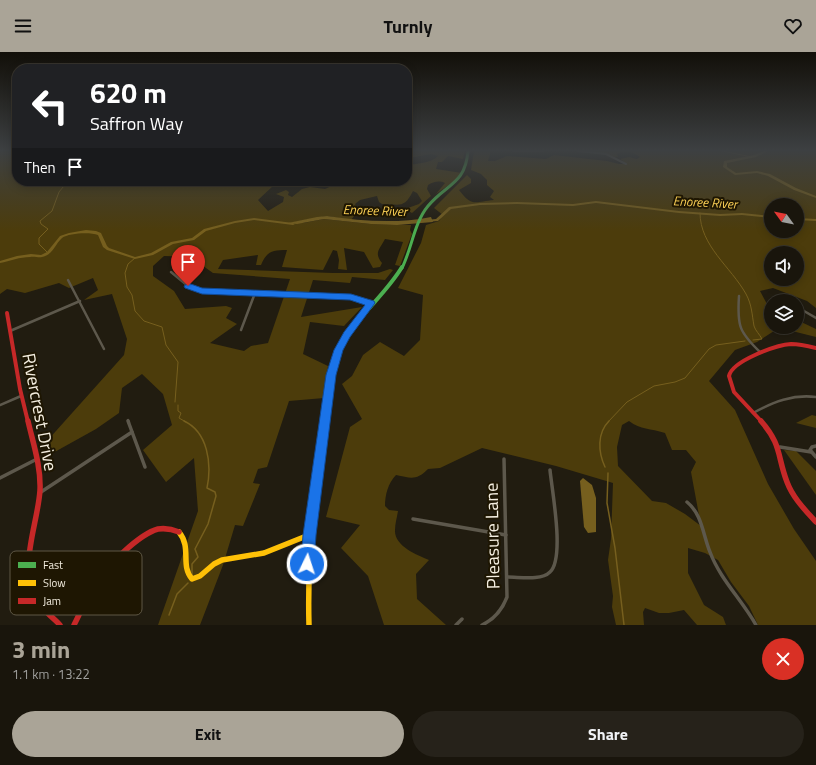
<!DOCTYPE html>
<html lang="en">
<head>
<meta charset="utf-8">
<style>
  :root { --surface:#19150c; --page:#26221a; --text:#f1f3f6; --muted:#9f9f9d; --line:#37342d; --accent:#aaa497 }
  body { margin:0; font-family:"Titillium Web",sans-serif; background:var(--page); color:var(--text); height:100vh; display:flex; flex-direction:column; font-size:15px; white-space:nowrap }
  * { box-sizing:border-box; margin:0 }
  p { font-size:13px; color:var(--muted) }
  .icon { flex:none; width:22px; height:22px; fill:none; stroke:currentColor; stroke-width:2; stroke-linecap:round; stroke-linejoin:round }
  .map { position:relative; height:573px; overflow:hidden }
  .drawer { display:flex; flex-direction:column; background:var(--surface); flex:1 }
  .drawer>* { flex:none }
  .banner { position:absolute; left:12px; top:12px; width:400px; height:122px; border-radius:16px; box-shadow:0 2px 10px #0003,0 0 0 1px var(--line); background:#202124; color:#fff; overflow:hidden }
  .needle { width:26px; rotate:303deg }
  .tools { position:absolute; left:764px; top:146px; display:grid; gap:8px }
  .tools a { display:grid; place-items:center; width:40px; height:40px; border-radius:50%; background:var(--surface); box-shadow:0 2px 10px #0003,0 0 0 1px var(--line); font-size:20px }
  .pin { position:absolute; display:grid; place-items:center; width:34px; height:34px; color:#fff; margin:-41px -17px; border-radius:50% 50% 50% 0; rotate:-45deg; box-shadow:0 0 4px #0007 }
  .pin .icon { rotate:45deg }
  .me { position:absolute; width:44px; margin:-22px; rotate:4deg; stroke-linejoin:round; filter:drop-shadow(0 0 3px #0008) }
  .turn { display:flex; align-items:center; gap:14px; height:84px; padding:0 12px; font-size:18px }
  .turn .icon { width:52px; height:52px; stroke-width:2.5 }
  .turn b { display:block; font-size:28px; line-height:34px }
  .then { display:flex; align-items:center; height:38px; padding:0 12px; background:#0003; gap:8px; font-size:15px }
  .round { display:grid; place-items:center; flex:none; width:42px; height:42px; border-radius:21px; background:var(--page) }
  .headline { display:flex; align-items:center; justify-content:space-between; height:68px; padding:0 12px }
  h1 { font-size:24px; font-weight:700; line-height:30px; color:var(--accent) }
  .primary-button { display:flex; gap:8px; margin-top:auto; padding:8px 12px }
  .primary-button a { flex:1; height:46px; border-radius:24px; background:var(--accent); color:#111; font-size:16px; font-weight:700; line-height:46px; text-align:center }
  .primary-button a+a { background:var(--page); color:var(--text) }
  header { display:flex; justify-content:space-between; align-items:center; height:52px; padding:0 12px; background:var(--accent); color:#111; font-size:18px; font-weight:700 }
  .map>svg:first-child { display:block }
  .green { fill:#4c3c0b; fill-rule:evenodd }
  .water { fill:#765f1e }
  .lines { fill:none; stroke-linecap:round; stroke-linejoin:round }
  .stream-far1 { stroke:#765f1e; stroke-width:1 }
  .stream { stroke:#765f1e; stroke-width:1.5 }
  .river { fill:#765f1e; fill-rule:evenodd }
  .street-far2 { stroke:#5d584c; stroke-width:2 }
  .street-far1 { stroke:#5d584c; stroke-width:2.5 }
  .street { stroke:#5d584c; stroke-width:3.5 }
  .fast-far1 { stroke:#4caf50; stroke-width:3 }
  .fast { stroke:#4caf50; stroke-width:4 }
  .slow-far1 { stroke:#ffc107; stroke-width:4 }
  .slow { stroke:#ffc107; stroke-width:5.5 }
  .jam-far1 { stroke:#c62828; stroke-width:4 }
  .jam { stroke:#c62828; stroke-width:5.5 }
  .route { fill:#1a73e8; stroke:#114b97 }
  .labels { text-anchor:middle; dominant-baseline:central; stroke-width:4; stroke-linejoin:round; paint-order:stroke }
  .far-water-label { font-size:13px; font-style:italic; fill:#facf55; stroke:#1e1602 }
  .near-street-label { font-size:18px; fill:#f4eee0; stroke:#1e1602 }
  .key { fill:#1e1602; stroke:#5e5745; stroke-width:1 }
  .key-label { font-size:11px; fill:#f4eee0 }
</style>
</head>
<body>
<header><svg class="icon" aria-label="menu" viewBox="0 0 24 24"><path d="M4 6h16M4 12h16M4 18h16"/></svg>Turnly<svg class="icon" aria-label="heart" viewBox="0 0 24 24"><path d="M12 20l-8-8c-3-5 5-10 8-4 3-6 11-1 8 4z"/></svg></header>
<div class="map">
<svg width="816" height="573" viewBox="0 0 816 573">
  <rect width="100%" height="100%" fill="#211c10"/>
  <!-- green -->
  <g class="green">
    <path d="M0,99h17v30h265l-8,4 -16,15 10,11 15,-9 1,-5 -8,-3 10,-4 3,2 -1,3 4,2 10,-8 8,-2 15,2 18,-8h64v-16c8,-1 25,-2 31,-9l-7,-2 -22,4h-2v-7h58l-2,8 -15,-3 -6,6h-4l-2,7 26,4 -9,9 -17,12 9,-11c-6,-3 -12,-1 -17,2l-1,4 4,7 -19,17 -7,-4 14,-5 3,-3 -5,-8 -4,-2c-9,18 -13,13 -31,13l-3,-2 -2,-6 -17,4 -5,4 3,7 -7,9 -24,-4 -37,7h13l21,-4 47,5 40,1 -1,5 2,4 -12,32 -5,-1 8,-23 -18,-3c-6,11 -11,14 -3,24l-2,4 -7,1 -9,-16 -20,-4 3,22 -9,-1 1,-9 -2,-9 -4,-1 -10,20 -41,-3 5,-17c-15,0 -20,1 -26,15h-5l2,-10 -35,5 -5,9 115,4h45l12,-4 3,1 -8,10 -33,-3 -2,6 -37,-3 -12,37 61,-10 -18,19 -34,-4 -7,32 25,12 -4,32 -35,3 -22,66 -9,2 -5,14 7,1 -17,42 -8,-1 -12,40 -23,60h-42l40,-114 -4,-53 -28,24 -23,-32 29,-25 -9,-31 -21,-20 -20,14 -3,25 -23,16 -45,25 -4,-13 77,-86 3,-16 -15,-45 -28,6 14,-10 -5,-12 -24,10 -10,-5 -34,10 -18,-4 -7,5zM164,204l33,1 -1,4 17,12 77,6 -22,64 -17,3 -7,5 -34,-8 27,-19 -11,-6 6,-10 -6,-2 -41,3 -11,-18 -21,-15v-10z"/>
    <path d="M474,99h17l-3,10h7l12,-5 39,3 8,-4 53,6 12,3h8l-7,-5 9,-2 8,2 3,-2c-6,-5 -16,-7 -23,-3l1,3c-7,0 -21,-5 -29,-6h227v157l-9,-7 -34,-13 -13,3 8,15 3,2v19h26v-7l19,9v8l-20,-5 -22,-1 -17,11 -22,8 -26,31 26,29 33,74 26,45 22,32v64h-58l-9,-19 -18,-24 -13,-22 -13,-7 -17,-5v25l16,32 19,12 3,8h-29l-13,-15 -15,3h-10l-14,-5 -2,4 1,13h-28l-4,-18 1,-11 -5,-36 3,-21 2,-56 -57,-17 -74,-18 -42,20 -12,1c-12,12 -17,9 -32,6 -8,8 -11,20 -11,31l4,4 9,1c-1,6 -3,13 -3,19 -1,16 22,25 34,30l-13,14 1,25 29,26h-62l-16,-49 -27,-28 19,-23 -34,-8 24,-90 12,-8 -20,-35 10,-8 11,-21 17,-13 24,14 16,-16 3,-45 -25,-7 23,-45 5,-18 13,-4 4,-6 -9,-7 33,-33 4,4v4l-12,7c13,17 15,12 35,10l-4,-3 4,-6 -7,-6v-5l-6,-6 -10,-4zM771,153h26v26h-26zM771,201h26v26h-26zM629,369c12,9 21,7 36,12l7,17h14l10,12 -5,10 10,54 -16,-12 -19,-11 -14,-2 -34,-35 -1,-19 5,-22z"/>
    <path d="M812,363l4,1v12l-20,-5z"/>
    <path d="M784,398l12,1 20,20v24z"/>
  </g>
  <!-- water -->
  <g class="water">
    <path d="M327,164c35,5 69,8 104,1l2,5 -36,3 -26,-1 -47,-5 -27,5 -9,-1 29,-6z"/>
    <path d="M583,426l9,7 4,13v34l-8,1 -4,-6 -4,-46z"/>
  </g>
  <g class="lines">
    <!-- stream-far1 -->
    <g class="stream-far1">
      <path d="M722,99l30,6"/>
      <path d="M700,161c0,33 31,54 46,81 6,11 6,21 8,32 1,4 6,9 8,13l-9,1"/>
      <path d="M48,201l-9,-9v-6l9,-9 -7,-5 -1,-3 12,-10 7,-19 9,-11"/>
      <path d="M135,206l-7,6 -3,9 2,14 5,8 3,16 9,10 18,6 4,18 12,17 -3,40"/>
      <path d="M178,353v6l3,2 -2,5 7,4"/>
      <path d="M608,370l19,-20 27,-16 21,-4 10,-4 24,-29 7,-4 29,-4"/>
    </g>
    <!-- stream -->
    <g class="stream">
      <path d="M184,369c24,11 28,43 23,67l8,4 1,4 -8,28 -13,25 3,8 -6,7v11"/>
      <path d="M605,415c-7,-15 -8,-34 4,-46"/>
      <path d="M608,421l-1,30 8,45 9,77"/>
      <path d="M169,563l8,-21 11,-11"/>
    </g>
    <!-- river -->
    <g class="river">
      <path d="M764,99h4l-12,6 -29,6v4l9,6 21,-2 13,3 26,14 20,8v2l-22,-8 -26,-14 -11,-3 -22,2 -12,-8 1,-6 30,-6z"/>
      <path d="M596,149l83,10 41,3 22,-1 29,3v2l-29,-3 -22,1 -41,-3 -83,-10 -23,3 -56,-2 -37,1 -29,4 -13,12 -12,1 -2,-1 2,-1 10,-1 13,-12 31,-4 37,-1 56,2z"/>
      <path d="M254,166l39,5 2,1 -2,1 -39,-5 -19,3 -29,8 -12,9 -21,4 -20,11 -18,4 -28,-9 -4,-3 -5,-12c-8,-3 -29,-2 -36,3 -7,6 -9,17 -20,19 -3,1 -8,-1 -12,0 -10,0 -20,4 -30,6v-2l17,-5 14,-2 10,1 6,-3 13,-16 9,-3 17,-3 10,1 5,2 6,13 2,2 26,9 16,-4 20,-11 21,-4 12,-9 31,-8z"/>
      <path d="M797,166l19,1v2l-19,-1z"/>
    </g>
    <!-- street-far2 -->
    <g class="street-far2">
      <path d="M513,99h30"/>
      <path d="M578,99l28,3 20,10"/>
    </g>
    <!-- street-far1 -->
    <g class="street-far1">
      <path d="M171,220l17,14 13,5 150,6 20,6"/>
      <path d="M68,228l36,69"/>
      <path d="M739,244c-2,30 0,36 22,57"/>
      <path d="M775,249l-1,-3 3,-1 9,4"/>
      <path d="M797,255l19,11"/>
      <path d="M241,278l14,-37"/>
      <path d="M10,279l70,-30"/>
      <path d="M0,353l21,-9"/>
      <path d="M753,361c20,-11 40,-19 63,-16"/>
      <path d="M128,368l1,2"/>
    </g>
    <!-- street -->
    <g class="street">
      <path d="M128,369l17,46"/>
      <path d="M816,394l-4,1 -2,3 6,7"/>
      <path d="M780,395l31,5"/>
      <path d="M0,426l37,-19"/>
      <path d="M41,440l91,-60"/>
      <path d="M687,450c15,12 16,33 23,50 10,27 32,48 46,73"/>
      <path d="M413,467l93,16"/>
      <path d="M508,525c12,0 33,4 42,-5 15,-14 2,-81 0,-102"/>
      <path d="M456,573l6,-6"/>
      <path d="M482,573c13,-6 20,-15 25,-28l-3,-138"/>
    </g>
    <!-- fast-far1 -->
    <path class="fast-far1" d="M402,216c10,-20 12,-45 26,-62 19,-23 37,-21 40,-55"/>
    <!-- fast -->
    <path class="fast" d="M340,298c15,-33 44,-53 62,-83"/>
    <!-- slow-far1 -->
    <path class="slow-far1" d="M324,370l6,-42 10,-30"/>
    <!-- slow -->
    <g class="slow">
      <path d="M179,480c13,16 1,33 13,47l8,-3 14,-12 8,-4 42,-7 45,-18"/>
      <path d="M309,573c-2,-69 6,-136 15,-204"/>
    </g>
    <!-- jam-far1 -->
    <g class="jam-far1">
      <path d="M7,261l13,76 8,33"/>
      <path d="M762,370l-28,-30 -5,-16c3,-15 47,-31 62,-32 8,0 17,2 25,4"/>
    </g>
    <!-- jam -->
    <g class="jam">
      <path d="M28,369c5,22 13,45 12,69 -2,34 -23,79 -3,111 5,9 16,16 23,24"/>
      <path d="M761,369c21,24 16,35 26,61 6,16 18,28 29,40"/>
      <path d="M74,573c7,-14 13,-28 21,-41 11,-17 44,-50 63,-55 7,-1 14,0 21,3"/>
    </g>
  </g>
  <!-- sky -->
  <linearGradient id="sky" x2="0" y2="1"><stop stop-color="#120f09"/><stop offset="0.55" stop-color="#3d4042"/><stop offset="1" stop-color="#3d4042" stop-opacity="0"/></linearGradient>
  <rect width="816" height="179" fill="url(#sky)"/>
  <!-- route -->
  <path class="route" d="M188,231l14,5 149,6 23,7 1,2 -25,34 -7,13 -7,25 -20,160 -2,29 -2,5 -5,2 -4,-2 -2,-5 2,-29 23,-160 8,-25 10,-18 21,-27 -15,-5 -148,-6 -17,-6 -1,-2z"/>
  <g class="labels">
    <!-- far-water labels -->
    <g class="far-water-label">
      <text transform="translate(705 150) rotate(3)">Enoree River</text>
      <text transform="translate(375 158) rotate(2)">Enoree River</text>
    </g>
    <!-- near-street labels -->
    <g class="near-street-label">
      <text transform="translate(40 360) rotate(79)">Rivercrest Drive</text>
      <text transform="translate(492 484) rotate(-91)">Pleasure Lane</text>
    </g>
  </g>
  <!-- legend -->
  <rect x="10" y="499" width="132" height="64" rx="6" class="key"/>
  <rect x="18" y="510" width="18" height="6" fill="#4caf50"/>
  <rect x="18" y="528" width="18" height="6" fill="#ffc107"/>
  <rect x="18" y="546" width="18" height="6" fill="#c62828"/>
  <g class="key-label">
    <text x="43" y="517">Fast</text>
    <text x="43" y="535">Slow</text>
    <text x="43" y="553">Jam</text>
  </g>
</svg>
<div class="tools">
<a><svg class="needle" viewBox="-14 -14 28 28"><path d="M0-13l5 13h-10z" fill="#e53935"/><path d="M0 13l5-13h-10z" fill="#9f9f9d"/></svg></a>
<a><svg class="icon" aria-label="sound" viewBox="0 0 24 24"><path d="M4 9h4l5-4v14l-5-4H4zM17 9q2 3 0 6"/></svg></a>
<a><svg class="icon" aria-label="layers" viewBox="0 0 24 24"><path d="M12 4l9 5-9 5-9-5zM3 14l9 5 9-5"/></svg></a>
</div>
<div class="pin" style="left:188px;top:234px;background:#d93025"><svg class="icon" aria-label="arrive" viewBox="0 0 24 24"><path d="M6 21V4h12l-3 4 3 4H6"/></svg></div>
<svg class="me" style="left:307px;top:512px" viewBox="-20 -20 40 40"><circle r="17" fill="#1a73e8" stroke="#fff" stroke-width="3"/><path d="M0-11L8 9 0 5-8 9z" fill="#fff"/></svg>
<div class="banner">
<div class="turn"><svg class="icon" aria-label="left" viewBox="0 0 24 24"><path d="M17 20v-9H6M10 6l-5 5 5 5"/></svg><div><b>620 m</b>Saffron Way</div></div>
<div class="then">Then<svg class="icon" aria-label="arrive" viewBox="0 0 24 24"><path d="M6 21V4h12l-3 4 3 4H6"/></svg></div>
</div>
</div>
<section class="drawer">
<div class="headline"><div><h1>3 min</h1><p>1.1 km · 13:22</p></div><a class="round" style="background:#d93025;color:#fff"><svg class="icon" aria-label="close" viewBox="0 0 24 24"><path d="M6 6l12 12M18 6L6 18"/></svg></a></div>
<div class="primary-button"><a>Exit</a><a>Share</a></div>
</section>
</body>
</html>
